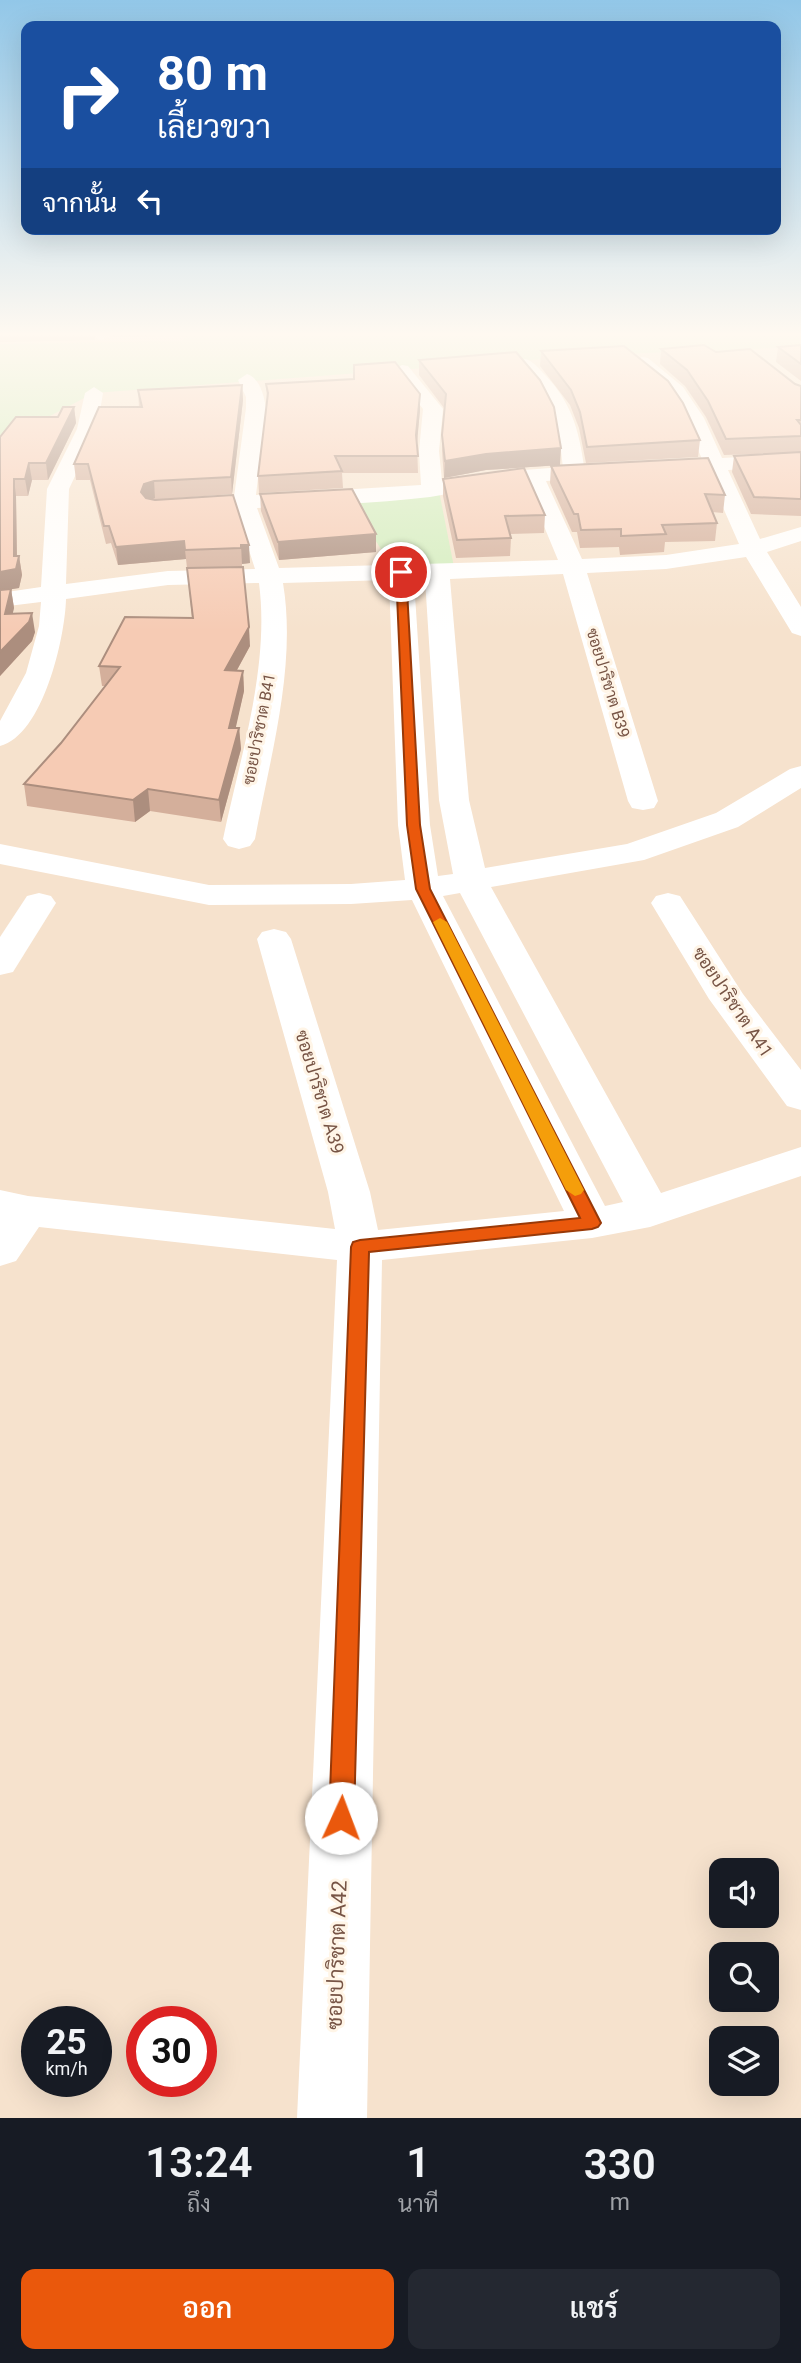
<!DOCTYPE html>
<html lang="th">
<head>
<meta charset="utf-8">
<style>
  :root { --surface:#171b24; --page:#242831; --text:#f1f3f6; --muted:#9ea1a6; --accent:#ea580c }
  body { margin:0; font-family:Roboto,Sarabun,sans-serif; background:var(--page); color:var(--text); height:100vh; display:flex; flex-direction:column; font-size:26px; white-space:nowrap }
  * { box-sizing:border-box; margin:0 }
  p { font-size:23px; color:var(--muted) }
  .icon { flex:none; width:38px; height:38px; fill:none; stroke:currentColor; stroke-width:2; stroke-linecap:round; stroke-linejoin:round }
  .map { position:relative; height:2118px; overflow:hidden }
  .details { display:flex; flex-direction:column; background:var(--surface); flex:1 }
  .details>* { flex:none }
  .top-card { position:absolute; left:21px; top:21px; width:760px; height:214px; border-radius:14px; box-shadow:0 7px 28px #0002; background:#1a4fa0; color:#fff; overflow:hidden }
  .buttons { position:absolute; left:709px; top:1858px; display:grid; gap:14px }
  .buttons a { display:grid; place-items:center; width:70px; height:70px; border-radius:14px; background:var(--surface); box-shadow:0 7px 28px #0002; font-size:35px }
  .speed { position:absolute; left:21px; top:2006px; display:flex; gap:14px; font-size:35px; font-weight:700; text-align:center }
  .speed>* { display:grid; place-content:center; width:91px; height:91px; border-radius:50%; background:var(--surface); box-shadow:0 7px 28px #0002; line-height:1 }
  .speed small { font-size:18px; font-weight:400 }
  .speed .limit { border:10px solid #d22; background:#fff; color:#111 }
  .pin { position:absolute; display:grid; place-items:center; width:60px; height:60px; color:#fff; margin:-30px; border:4px solid #fff; border-radius:50%; box-shadow:0 2px 7px #0007 }
  .me { position:absolute; width:77px; margin:-38px; rotate:2deg; stroke-linejoin:round; filter:drop-shadow(0 0 5px #0008) }
  .turn { display:flex; align-items:center; gap:24px; height:147px; padding:0 21px; font-size:32px }
  .turn .icon { width:91px; height:91px; stroke-width:2.5 }
  .turn b { display:block; font-size:49px; line-height:60px }
  .then { display:flex; align-items:center; height:66px; padding:0 21px; background:#0003; gap:14px; font-size:26px }
  .eta { display:flex; justify-content:space-evenly; align-items:center; height:119px; text-align:center }
  .eta b { font-size:42px; font-weight:600; line-height:49px }
  .button { display:flex; gap:14px; margin-top:auto; padding:14px 21px }
  .button a { flex:1; height:80px; border-radius:14px; background:var(--accent); color:#fff; font-size:28px; font-weight:600; line-height:80px; text-align:center }
  .button a+a { background:var(--page); color:var(--text) }
  .map>svg:first-child { display:block }
  .residential { fill:#f6e2cd; fill-rule:evenodd }
  .green { fill:#d2edbd }
  .lines { fill:none; stroke-linecap:round; stroke-linejoin:round }
  .minor { fill:#fff; fill-rule:evenodd }
  .wall { fill:#d4af9b }
  .shaded-wall { fill:#ac8e7e }
  .building { fill:#f6cbb4; stroke:#ac8e7e; stroke-width:2 }
  .route { fill:#ea580c; stroke:#983908; stroke-width:2 }
  .slow { fill:#f59e0b }
  .labels { text-anchor:middle; dominant-baseline:central; stroke-width:6; stroke-linejoin:round; paint-order:stroke }
  .far-street-label { font-size:16px; fill:#775445; stroke:#fff5e7 }
  .street-label { font-size:18px; fill:#775445; stroke:#fff5e7 }
  .near-street-label { font-size:21px; fill:#775445; stroke:#fff5e7 }
</style>
</head>
<body>
<div class="map">
<svg width="801" height="2118" viewBox="0 0 801 2118">
  <rect width="100%" height="100%" fill="#fef1df"/>
  <!-- residential -->
  <path class="residential" d="M0,335h801v1783h-801zM721,1871h45v45h-45zM721,1955h45v45h-45zM37,2021h59v60h-59zM142,2021h59v60h-59zM721,2039h45v45h-45z"/>
  <!-- green -->
  <g class="green">
    <path d="M189,335h612v12l-204,8 -503,38 -73,38 -21,5v-92l181,-3z"/>
    <path d="M439,491l15,76 -62,-1 -42,-65z"/>
  </g>
  <g class="lines">
    <!-- minor -->
    <g class="minor">
      <path d="M92,335h19l-9,5z"/>
      <path d="M642,357l6,1 35,29 21,31 18,40 79,-4v12l-73,4 32,69 41,-12v14l-34,11 34,55v29l-9,-3 -46,-76 -80,12 -79,4 71,228 -4,7 -11,2 -11,-2 -4,-7 -65,-227 -113,5 19,221 16,68 142,-24 89,-31 74,-44 11,-3v22l-63,39 -94,33 -153,27 170,306 140,-46v29l-151,51 -58,11 -210,22 -15,858h-70l40,-858 -298,-33 -23,34 -16,5v-76l28,6 307,33 -7,-37 -71,-253 5,-7 12,-3 12,3 5,7 79,253 8,38 186,-19 -152,-311 -61,4 -142,1 -209,-41v-20l209,41 142,-1 54,-4 -7,-55 -9,-245 -106,3c14,83 -13,174 -28,256l-5,7 -11,3 -11,-3 -5,-7c17,-82 47,-172 36,-256l-91,2 -102,14c-1,39 -23,136 -66,147v-25l26,-48 13,-47 2,-24 -41,5v-14l41,-6 6,-98 30,-60 8,-36 9,-6 9,6 -6,36 -28,60 -3,95 102,-13 87,-2 -19,-59 -54,3 -8,-2 -3,-5 3,-5 8,-2 52,-2 12,-89v-11l-8,-17 9,-6c13,4 17,22 19,34l-10,87 165,-10 -2,-34 4,-42 -30,-39 9,-5 6,1 35,43 -4,42 3,30 44,-8 77,-6c-3,-23 -4,-49 -18,-69 -8,-12 -20,-22 -29,-34l9,-5c9,2 14,10 21,17 25,26 33,54 38,90l26,1 4,4 -4,4 -7,2 -57,4 36,78 84,-4 73,-11 -32,-73 -47,2 -7,-2 -3,-4 3,-4 49,-4 -18,-41 -15,-23 -36,-33zM526,483l32,77 -279,8 -22,-60c58,-3 116,-4 173,-11 32,-5 63,-12 96,-14zM425,579l14,221 14,74 -15,2 -8,-51 -16,-245zM460,893l163,309 -18,4 -162,-310z"/>
      <path d="M39,893l12,3 5,7 -43,69 -13,3v-38l27,-41z"/>
      <path d="M668,893l12,3 63,98 58,76v40l-14,-4 -78,-107 -58,-96 5,-7z"/>
    </g>
  </g>
  <!-- wall -->
  <g class="wall">
    <path d="M0,335h95v5l-95,2z"/>
    <path d="M112,335h76l-75,2z"/>
    <path d="M801,345v36l-25,-19 2,-15z"/>
    <path d="M661,349l55,3 85,34v130l-50,-2 -19,-42 2,-16 58,-3 -68,2 -18,-38 -21,-31 -25,-22z"/>
    <path d="M541,351l159,89 -2,17 -112,6 -7,-35 -9,-23 -30,-39z"/>
    <path d="M419,360l141,105 -74,5 -42,8 -2,-27 2,-43 -25,-33z"/>
    <path d="M266,384l154,26 -3,34 1,29h-76l1,15 -84,5 -1,-17 9,-77z"/>
    <path d="M242,385l1,15 -11,94 -80,6 81,-5 17,68 -8,1v3l-55,1 -1,-9 -68,6 -7,-22 -5,1 -16,-64h-14l-2,-16 65,-57 -1,-17z"/>
    <path d="M74,407l2,16 -28,57h-16l-4,16h-12l1,60h2l3,19 -3,13 -8,1 3,19 -2,6 23,18 -3,9 -32,35v-239l58,-20z"/>
    <path d="M551,466l174,29 -2,18 -11,-1 5,11 -2,18 -50,1 -1,10 -44,3 -1,-8 -39,1 -3,-16h-5l-22,-49z"/>
    <path d="M443,479l102,36 -1,18 -34,1 1,4 -1,18 -54,2 -13,-62z"/>
    <path d="M260,494l116,40v18l-97,8 -18,-49z"/>
    <path d="M187,568l63,78 -13,24 6,1 1,20 -9,37h4l2,21 -20,73 -71,-11 -15,11 -108,-16 -3,-22 37,-41 44,-57h-3l-3,-20 93,-48z"/>
  </g>
  <!-- shaded-wall -->
  <g class="shaded-wall">
    <path d="M242,385l1,15 -11,94 -1,-17z"/>
    <path d="M420,394v16l-4,41v-16z"/>
    <path d="M74,407l2,16 -28,57 -2,-17z"/>
    <path d="M561,448l-1,17 -74,5 -42,8 1,-17 41,-7z"/>
    <path d="M29,463l3,17 -4,16 -3,-17z"/>
    <path d="M14,479l2,17 1,70 2,-10 3,19 -3,13 -19,3v-19l14,-16z"/>
    <path d="M154,481l1,17 -9,4 -5,-10 3,-8z"/>
    <path d="M376,534v18l-97,8 -1,-18z"/>
    <path d="M184,541l2,18 -68,6 -2,-18z"/>
    <path d="M241,545h8l1,18 -8,1z"/>
    <path d="M11,589l3,19 -6,26 -3,-20z"/>
    <path d="M32,613l3,19 -3,9 -32,35v-24z"/>
    <path d="M249,627l1,19 -24,44 -1,-20z"/>
    <path d="M243,671l1,20 -13,58 -2,-21z"/>
    <path d="M239,728l2,21 -20,73 -2,-22z"/>
    <path d="M148,789l2,22 -15,11 -2,-22z"/>
  </g>
  <!-- building -->
  <g class="building">
    <path d="M704,345l12,7 34,-3 45,35 6,2v34h-4l4,5v11l-75,3 -18,-38 -21,-31 -26,-21z"/>
    <path d="M801,345v19l-23,-17z"/>
    <path d="M624,346l44,35 15,22 17,37 -113,7 -7,-35 -9,-22 -30,-39z"/>
    <path d="M516,352l24,28 14,27 7,41 -75,6 -41,7 -3,-26 4,-41 -27,-34z"/>
    <path d="M395,362l25,32 -4,41 2,21h-83l7,15 -84,5 10,-83 -2,-9 88,-5v-14z"/>
    <path d="M242,385l-11,92 -77,4 -10,3 -3,8 5,6 9,2 78,-5 16,50h-8v3l-56,2 -1,-9 -68,6 -7,-21h-5l-16,-62h-14l25,-57h43l-4,-17z"/>
    <path d="M63,407h11l-28,56h-17l-4,16h-11v77h5l-3,13 -16,3v-135l16,-20h42z"/>
    <path d="M801,452v47h-2l-45,-2 -20,-41z"/>
    <path d="M708,458l17,37 -20,-1 12,29 -55,2 4,9 -45,2v-7l-40,1 -3,-16h-4l-23,-48z"/>
    <path d="M524,468l21,47 -40,1 6,22 -54,2 -14,-61z"/>
    <path d="M352,489l24,45 -98,8 -18,-48z"/>
    <path d="M243,567l6,60 -24,43 18,1 -14,57h10l-20,72 -71,-11 -15,11 -109,-16 37,-41 59,-76 -21,-1 26,-49 68,1 -6,-50z"/>
    <path d="M11,589l-6,25 27,-1 -3,9 -29,30v-62z"/>
  </g>
  <!-- sky -->
  <linearGradient id="sky" x2="0" y2="1"><stop stop-color="#92c7e8"/><stop offset="0.53" stop-color="#fff9f1"/><stop offset="1" stop-color="#fff9f1" stop-opacity="0"/></linearGradient>
  <rect width="801" height="631" fill="url(#sky)"/>
  <!-- route -->
  <path class="route" d="M401,569l5,3 14,253 10,64 171,334 -3,4 -6,2 -223,23 -15,566 -4,9 -9,4 -9,-4 -3,-9 22,-571 2,-5 7,-2 220,-22 -164,-329 -9,-64 -11,-253z"/>
  <!-- slow -->
  <path class="slow" d="M440,918l7,4 137,268 -3,4 -6,2 -9,-6 -133,-268z"/>
  <g class="labels">
    <!-- far-street labels -->
    <g class="far-street-label">
      <text transform="translate(608 683) rotate(73)">ซอยปาริชาต B39</text>
      <text transform="translate(259 729) rotate(-79)">ซอยปาริชาต B41</text>
    </g>
    <!-- street labels -->
    <g class="street-label">
      <text transform="translate(733 1002) rotate(56)">ซอยปาริชาต A41</text>
      <text transform="translate(320 1092) rotate(73)">ซอยปาริชาต A39</text>
    </g>
    <!-- near-street labels -->
    <g class="near-street-label">
      <text transform="translate(337 1955) rotate(-88)">ซอยปาริชาต A42</text>
    </g>
  </g>
</svg>
<div class="buttons">
<a><svg class="icon" aria-label="sound" viewBox="0 0 24 24"><path d="M4 9h4l5-4v14l-5-4H4zM17 9q2 3 0 6"/></svg></a>
<a><svg class="icon" aria-label="search" viewBox="0 0 24 24"><circle cx="10" cy="10" r="6"/><path d="M15 15l6 6"/></svg></a>
<a><svg class="icon" aria-label="layers" viewBox="0 0 24 24"><path d="M12 4l9 5-9 5-9-5zM3 14l9 5 9-5"/></svg></a>
</div>
<div class="speed"><div>25<small>km/h</small></div><div class="limit">30</div></div>
<div class="pin" style="left:401px;top:572px;background:#d93025"><svg class="icon" aria-label="arrive" viewBox="0 0 24 24"><path d="M6 21V4h12l-3 4 3 4H6"/></svg></div>
<svg class="me" style="left:341px;top:1818px" viewBox="-20 -20 40 40"><circle r="19" fill="#fff"/><path d="M0-13L10 11 0 6-10 11z" fill="#ea580c"/></svg>
<div class="top-card">
<div class="turn"><svg class="icon" aria-label="right" viewBox="0 0 24 24"><path d="M7 20v-9h11M14 6l5 5-5 5"/></svg><div><b>80 m</b>เลี้ยวขวา</div></div>
<div class="then">จากนั้น<svg class="icon" aria-label="left" viewBox="0 0 24 24"><path d="M17 20v-9H6M10 6l-5 5 5 5"/></svg></div>
</div>
</div>
<section class="details">
<div class="eta">
<div><b>13:24</b><p>ถึง</p></div>
<div><b>1</b><p>นาที</p></div>
<div><b>330</b><p>m</p></div>
</div>
<div class="button"><a>ออก</a><a>แชร์</a></div>
</section>
</body>
</html>
